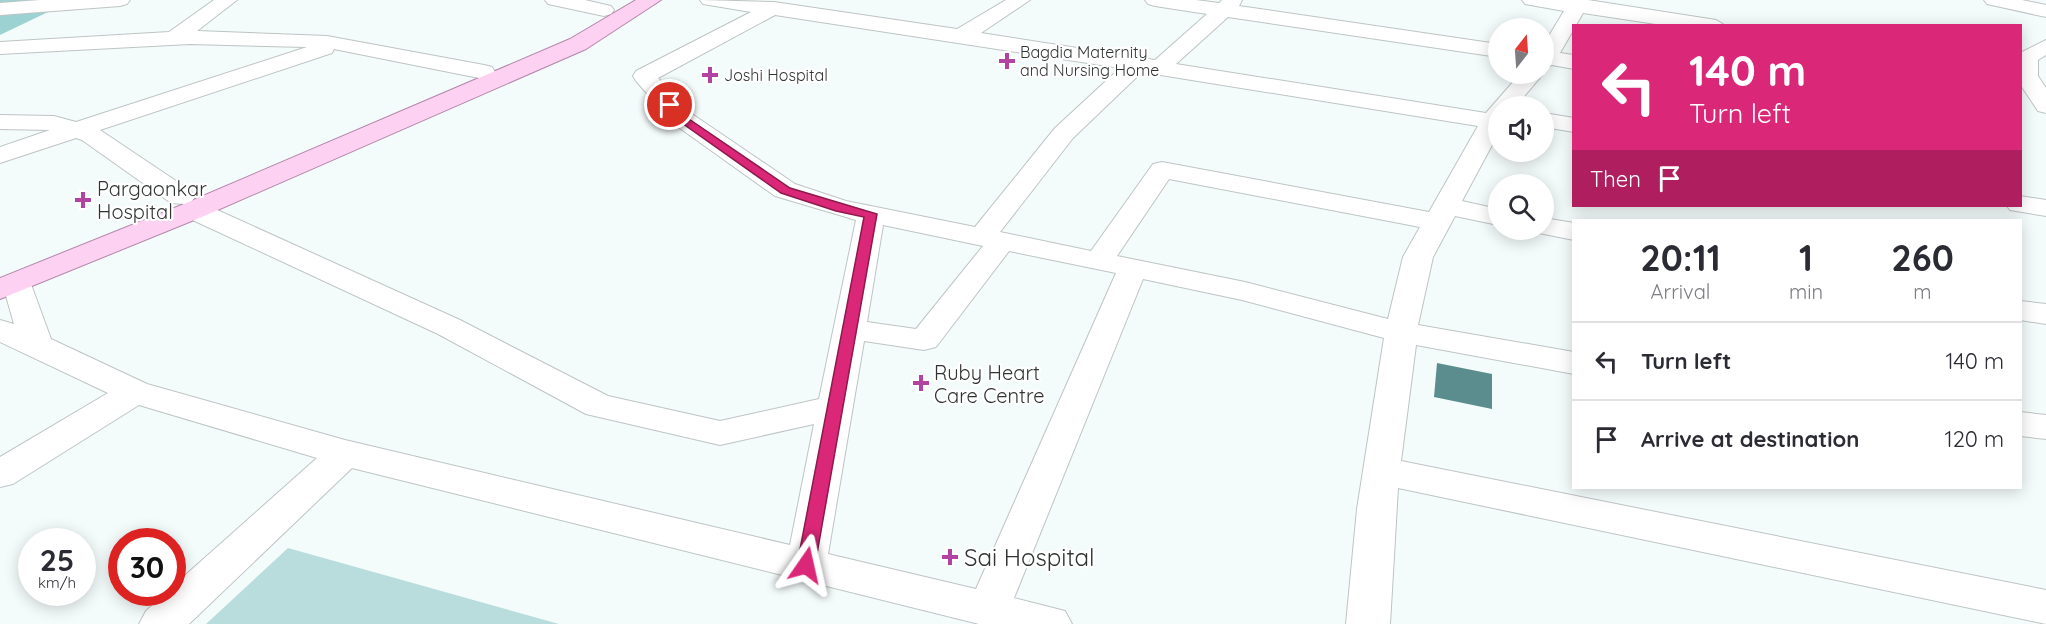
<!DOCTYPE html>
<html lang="en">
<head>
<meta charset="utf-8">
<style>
  :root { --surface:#fff; --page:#f2f2f3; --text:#2b2b33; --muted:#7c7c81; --line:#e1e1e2 }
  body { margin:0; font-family:Quicksand,sans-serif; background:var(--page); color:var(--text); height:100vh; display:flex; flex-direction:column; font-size:22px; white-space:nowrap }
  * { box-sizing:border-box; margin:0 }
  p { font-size:20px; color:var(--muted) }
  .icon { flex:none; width:33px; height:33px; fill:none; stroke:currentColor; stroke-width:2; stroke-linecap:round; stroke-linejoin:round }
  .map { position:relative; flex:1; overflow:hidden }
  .panel { position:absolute; left:1572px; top:219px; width:450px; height:270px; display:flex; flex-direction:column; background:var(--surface); border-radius:0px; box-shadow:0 3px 15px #0003 }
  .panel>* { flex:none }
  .hud { position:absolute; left:1572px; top:24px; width:450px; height:183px; border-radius:0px; box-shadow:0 3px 15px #0003; background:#db2777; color:#fff; overflow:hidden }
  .needle { width:39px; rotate:17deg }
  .fabs { position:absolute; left:1488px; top:18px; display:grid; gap:12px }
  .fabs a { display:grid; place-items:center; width:66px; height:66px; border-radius:50%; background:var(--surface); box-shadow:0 3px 15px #0003; font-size:30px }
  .speed { position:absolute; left:18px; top:528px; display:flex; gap:12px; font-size:30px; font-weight:700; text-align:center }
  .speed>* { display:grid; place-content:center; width:78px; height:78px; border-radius:50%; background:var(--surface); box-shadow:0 3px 15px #0003; line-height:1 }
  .speed small { font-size:15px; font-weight:400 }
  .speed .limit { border:9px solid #d22; background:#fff; color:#111 }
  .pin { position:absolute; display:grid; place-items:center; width:51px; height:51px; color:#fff; margin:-26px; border:3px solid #fff; border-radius:50%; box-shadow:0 2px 6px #0007 }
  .me { position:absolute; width:66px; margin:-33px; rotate:11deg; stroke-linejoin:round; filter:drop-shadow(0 0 4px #0008) }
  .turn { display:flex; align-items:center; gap:21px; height:126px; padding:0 18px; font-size:27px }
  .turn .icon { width:78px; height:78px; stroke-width:2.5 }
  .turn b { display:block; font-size:42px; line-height:51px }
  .then { display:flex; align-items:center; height:57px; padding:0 18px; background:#0003; gap:12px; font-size:22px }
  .eta { display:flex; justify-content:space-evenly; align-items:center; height:102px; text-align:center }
  .eta b { font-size:36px; font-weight:700; line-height:42px }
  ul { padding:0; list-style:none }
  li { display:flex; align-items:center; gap:18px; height:78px; padding:0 18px; border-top:2px solid var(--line) }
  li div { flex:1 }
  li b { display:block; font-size:22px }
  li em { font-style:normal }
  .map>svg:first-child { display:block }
  .green { fill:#b9dddd }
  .forest { fill:#9dd2d2 }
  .building { fill:#5b8d8e }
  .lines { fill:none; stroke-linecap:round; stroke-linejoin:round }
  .minor-casing { stroke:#bec4c4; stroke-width:2 }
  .major-casing { stroke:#b487aa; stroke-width:2 }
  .minor { fill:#fff; fill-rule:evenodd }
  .major { fill:#fcd1f2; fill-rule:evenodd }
  .route { fill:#db2777; stroke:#8e194d; stroke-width:1.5 }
  .poi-dot { fill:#b343a0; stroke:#fff; stroke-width:2 }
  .labels { text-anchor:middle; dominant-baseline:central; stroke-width:4.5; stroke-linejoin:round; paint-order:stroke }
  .far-poi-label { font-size:16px; fill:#323434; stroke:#fff; text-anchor:start }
  .poi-label { font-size:20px; fill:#323434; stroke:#fff; text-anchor:start }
  .near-poi-label { font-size:24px; fill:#323434; stroke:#fff; text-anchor:start }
</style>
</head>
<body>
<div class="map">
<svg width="2046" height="624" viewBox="0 0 2046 624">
  <rect width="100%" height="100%" fill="#f4fbfb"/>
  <!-- green -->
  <path class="green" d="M288,548l271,76h-353z"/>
  <!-- forest -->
  <path class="forest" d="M0,0h73l-73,35z"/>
  <!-- building -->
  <path class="building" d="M1437,363l55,11v35l-58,-12z"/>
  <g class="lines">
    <defs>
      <g id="minor">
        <path d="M40,0h90l-3,4 -7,2 -120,9v-12z"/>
        <path d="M214,0h23l-40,31 130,5 157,29 8,2 3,5 -3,5 -8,2 -150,-30 -2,4 -232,77 91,61 4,6 -4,5 13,2 256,116 148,76 112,25 99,-22 37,-179 -81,-24 -101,-72 -38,-43 -3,-5 3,-5 115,-59 -48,-8 -3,-4 74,2 183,27 49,-29h24l-49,33 174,27 52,-46 -52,-8 -7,-2 -3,-4h51l23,3 3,-3h20l-3,6 259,38v13l-270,-40 -52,47 310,49 34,-39h23l-27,32h-18v28l-36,67 36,8v16l-43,-9 -22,41 -15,68 156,27v22l-158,-29 -15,116 645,129v34l-648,-136 -8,136h-44l11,-115 27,-171 -142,-38 -99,-21 -129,319 51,13 7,13h-93l-627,-156 -163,156h-50l7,-13 21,-19h5v-5l145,-129 -178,-53 -126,79 -13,3v-30l108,-64 -108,-51v-22l14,4 -12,-42 4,-6 11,-3 11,3 23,63 96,45 198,56 445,105 24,-121 -94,21 -134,-31 -148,-80 -254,-118 -4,-6 4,-6 -13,-1 -89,-63 -6,-2 -76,25v-16l50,-17 -50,-1v-14l54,1 22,6 231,-75 -117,-3 -190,10v-12l169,-10zM775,15l345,53 -65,60 -80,99 -129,-26 -51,-17 -103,-70 -34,-36zM1142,72l336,54 -49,86 -267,-50 -9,2 -62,87 -91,-19 73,-94zM1169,179l251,48 -17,30 -15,62 -143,-37 -128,-26zM883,225l100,21 -67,83 -49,-7zM1009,251l107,22 -140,316 -148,-35 36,-213 60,9 12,-3z"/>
        <path d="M545,0h40l26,6 3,4 -3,4 -7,2 -56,-12z"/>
        <path d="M1522,0h66l128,20 10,6h-57l-86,-13 -23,40 14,2v14l-22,-4 -8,3v-24l20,-33 -39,-7z"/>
        <path d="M1984,0h38l24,5v12l-59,-13z"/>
        <path d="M2046,40v15l-8,5v16l8,12v25l-8,-2 -18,-27v-31z"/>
        <path d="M1544,113l30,5v14l-30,-5z"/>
        <path d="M2020,196l26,4v16l-36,-6 -3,-4h13z"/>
        <path d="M1544,218l30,5v17l-40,-8 -2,-2h12z"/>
        <path d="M2020,301l26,3v20l-26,-4z"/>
        <path d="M2020,412l26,3v24l-26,-3z"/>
      </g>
      <path id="major" d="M636,0h25l-75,49 -382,167 -204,83v-21l184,-74 386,-165z"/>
    </defs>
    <!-- minor casing -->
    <use href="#minor" class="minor-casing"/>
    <!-- major casing -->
    <use href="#major" class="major-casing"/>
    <!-- minor -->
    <use href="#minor" class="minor"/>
    <!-- major -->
    <use href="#major" class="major"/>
  </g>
  <!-- route -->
  <path class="route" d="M666,103h7l13,14 104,71 87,26 -62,351 -3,5h-13l-2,-5 67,-348 -28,-6 -55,-18 -102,-72 -14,-16z"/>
  <!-- markers -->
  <g class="poi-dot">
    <path d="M1004 52h6v6h6v6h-6v6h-6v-6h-6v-6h6z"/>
    <path d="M707 66h6v6h6v6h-6v6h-6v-6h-6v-6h6z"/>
    <path d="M80 191h6v6h6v6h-6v6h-6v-6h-6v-6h6z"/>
    <path d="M918 374h6v6h6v6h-6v6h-6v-6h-6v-6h6z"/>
    <path d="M947 548h6v6h6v6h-6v6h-6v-6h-6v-6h6z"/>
  </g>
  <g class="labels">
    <!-- far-poi labels -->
    <g class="far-poi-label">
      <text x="1020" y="52">Bagdia Maternity<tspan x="1020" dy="18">and Nursing Home</tspan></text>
      <text x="724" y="75">Joshi Hospital</text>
    </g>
    <!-- poi labels -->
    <g class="poi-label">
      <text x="97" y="188">Pargaonkar<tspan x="97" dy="23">Hospital</tspan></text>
      <text x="934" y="372">Ruby Heart<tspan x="934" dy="23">Care Centre</tspan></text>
    </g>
    <!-- near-poi labels -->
    <g class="near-poi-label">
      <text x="964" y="557">Sai Hospital</text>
    </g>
  </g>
</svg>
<div class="fabs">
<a><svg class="needle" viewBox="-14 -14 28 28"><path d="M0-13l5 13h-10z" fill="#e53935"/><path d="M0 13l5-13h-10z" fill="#7c7c81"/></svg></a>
<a><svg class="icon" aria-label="sound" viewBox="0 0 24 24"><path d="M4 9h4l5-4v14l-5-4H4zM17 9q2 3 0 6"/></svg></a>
<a><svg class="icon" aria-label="search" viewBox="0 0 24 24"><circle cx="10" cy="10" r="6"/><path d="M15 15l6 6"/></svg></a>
</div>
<div class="speed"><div>25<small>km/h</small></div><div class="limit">30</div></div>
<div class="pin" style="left:670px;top:105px;background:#d93025"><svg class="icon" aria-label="arrive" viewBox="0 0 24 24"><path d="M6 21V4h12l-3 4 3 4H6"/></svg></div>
<svg class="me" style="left:806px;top:565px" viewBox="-20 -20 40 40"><path d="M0-17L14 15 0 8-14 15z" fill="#db2777" stroke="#fff" stroke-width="4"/></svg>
<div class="hud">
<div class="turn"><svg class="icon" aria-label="left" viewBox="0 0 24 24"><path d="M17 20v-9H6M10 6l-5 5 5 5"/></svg><div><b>140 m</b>Turn left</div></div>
<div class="then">Then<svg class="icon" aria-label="arrive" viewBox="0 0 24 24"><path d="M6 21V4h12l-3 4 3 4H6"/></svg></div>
</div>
<section class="panel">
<div class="eta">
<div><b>20:11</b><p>Arrival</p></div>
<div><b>1</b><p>min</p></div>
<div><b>260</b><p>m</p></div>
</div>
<ul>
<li><svg class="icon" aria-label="left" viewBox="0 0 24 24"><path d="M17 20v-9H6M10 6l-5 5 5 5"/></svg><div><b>Turn left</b></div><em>140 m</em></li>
<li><svg class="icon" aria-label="arrive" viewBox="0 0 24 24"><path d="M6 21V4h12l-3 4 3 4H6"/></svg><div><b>Arrive at destination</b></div><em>120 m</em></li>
</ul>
</section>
</div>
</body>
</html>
